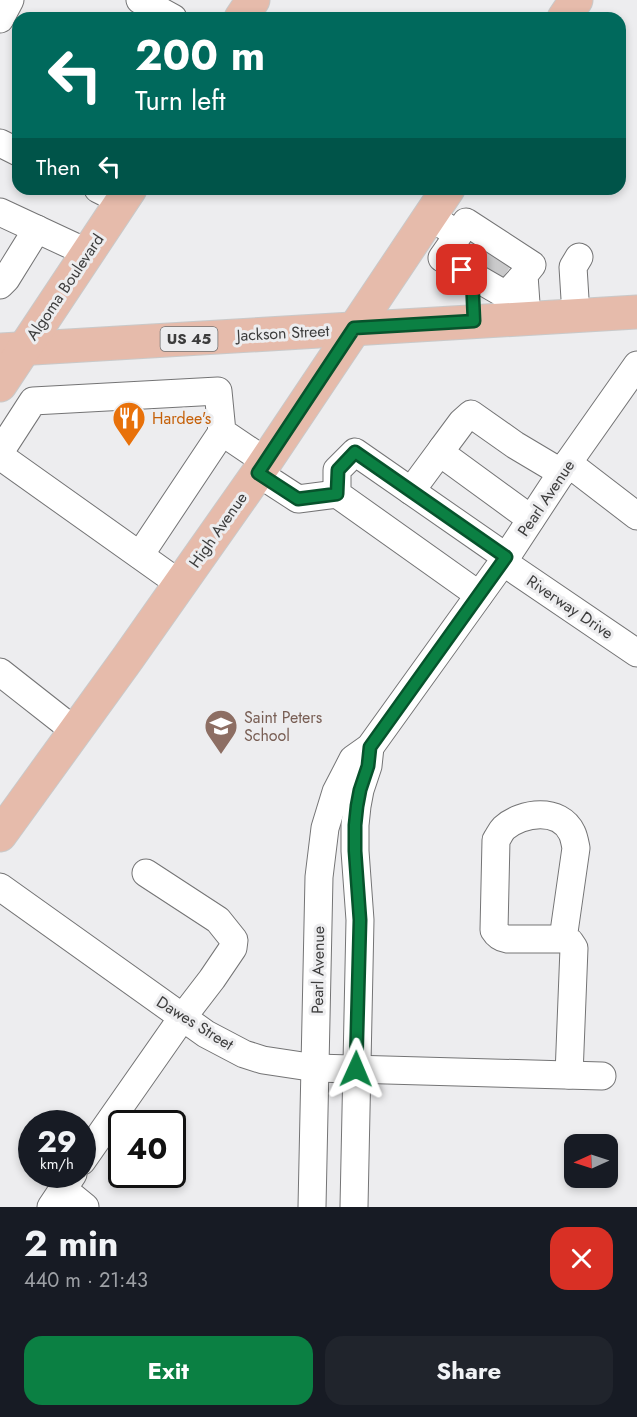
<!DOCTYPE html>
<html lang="en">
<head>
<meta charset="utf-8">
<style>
  :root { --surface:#171b24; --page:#20242c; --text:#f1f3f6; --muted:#9ea1a6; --accent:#0b8043 }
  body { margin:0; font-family:Jost,sans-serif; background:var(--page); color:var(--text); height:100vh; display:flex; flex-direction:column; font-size:22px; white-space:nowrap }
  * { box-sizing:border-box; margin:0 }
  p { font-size:20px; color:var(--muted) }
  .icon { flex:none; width:33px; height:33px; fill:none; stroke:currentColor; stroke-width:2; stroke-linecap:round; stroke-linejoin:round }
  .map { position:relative; height:1207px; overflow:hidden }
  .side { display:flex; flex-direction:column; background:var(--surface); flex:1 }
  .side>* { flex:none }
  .top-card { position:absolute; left:12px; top:12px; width:614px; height:183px; border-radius:18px; box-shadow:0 3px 9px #0003; background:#00695c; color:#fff; overflow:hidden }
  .needle { width:39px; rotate:267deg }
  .fabs { position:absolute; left:564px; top:1134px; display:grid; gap:12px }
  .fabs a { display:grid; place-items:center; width:54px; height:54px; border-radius:12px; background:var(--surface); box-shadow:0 3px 9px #0003; font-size:30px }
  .speed { position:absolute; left:18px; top:1110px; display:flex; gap:12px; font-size:30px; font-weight:700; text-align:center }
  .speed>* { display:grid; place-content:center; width:78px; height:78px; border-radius:50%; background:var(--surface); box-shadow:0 3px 9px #0003; line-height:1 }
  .speed small { font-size:15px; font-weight:400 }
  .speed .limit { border:3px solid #111; border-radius:9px; background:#fff; color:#111 }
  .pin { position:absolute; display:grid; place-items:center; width:51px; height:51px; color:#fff; margin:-26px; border-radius:12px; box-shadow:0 3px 9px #0006 }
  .me { position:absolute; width:66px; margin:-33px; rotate:1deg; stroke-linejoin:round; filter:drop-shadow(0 0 4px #0008) }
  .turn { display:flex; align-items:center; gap:21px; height:126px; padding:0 24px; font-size:27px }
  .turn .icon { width:78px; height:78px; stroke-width:2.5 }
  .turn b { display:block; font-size:42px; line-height:51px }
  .then { display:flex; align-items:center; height:57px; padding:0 24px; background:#0003; gap:12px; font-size:22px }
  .round { display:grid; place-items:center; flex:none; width:63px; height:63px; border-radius:18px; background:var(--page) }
  .headline { display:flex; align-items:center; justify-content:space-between; height:102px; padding:0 24px }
  h1 { font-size:36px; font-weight:700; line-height:45px }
  .button { display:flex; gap:12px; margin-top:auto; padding:12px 24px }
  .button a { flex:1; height:69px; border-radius:18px; background:var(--accent); color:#fff; font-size:24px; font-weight:700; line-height:69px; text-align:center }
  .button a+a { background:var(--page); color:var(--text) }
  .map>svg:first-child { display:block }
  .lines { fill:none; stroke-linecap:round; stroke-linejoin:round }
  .minor-tunnel { stroke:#cacacb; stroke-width:27; stroke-dasharray:27 14; stroke-linecap:butt }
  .minor-casing { stroke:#747475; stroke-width:29 }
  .major-casing { stroke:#c9c9c9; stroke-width:35 }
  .minor { stroke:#fff; stroke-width:27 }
  .major { stroke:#e6bbab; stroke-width:33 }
  .route-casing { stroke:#07532c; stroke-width:15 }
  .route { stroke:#0b8043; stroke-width:10 }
  .labels { text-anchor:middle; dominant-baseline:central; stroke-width:6; stroke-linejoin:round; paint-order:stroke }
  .shield { fill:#ededef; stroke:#727272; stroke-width:1.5 }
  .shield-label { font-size:15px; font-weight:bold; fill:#3d3d3d }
  .street-label { font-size:16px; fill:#3d3d3d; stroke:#ededef }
  .food-label { font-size:16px; fill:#c56008; stroke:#ededef; text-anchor:start }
  .education-label { font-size:16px; fill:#785e54; stroke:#ededef; text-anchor:start }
</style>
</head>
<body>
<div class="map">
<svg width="637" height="1207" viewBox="0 0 637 1207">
  <rect width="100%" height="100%" fill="#ededef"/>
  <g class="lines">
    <!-- minor-tunnel -->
    <g class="minor-tunnel">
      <path d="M468,261l11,-18"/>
      <path d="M489,274l11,-16"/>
    </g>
    <defs>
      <g id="minor">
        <path d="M140,0l33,18"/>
        <path d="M0,19l10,-19"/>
        <path d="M0,143l18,9"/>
        <path d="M98,189l24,12"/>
        <path d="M0,212l88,41"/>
        <path d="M430,216l28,19 8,-13 66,43 -8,10 3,43"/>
        <path d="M458,235l-16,23 64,37 18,-20"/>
        <path d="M0,285l6,-6 31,-50"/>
        <path d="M576,315l-3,-48 6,-10"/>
        <path d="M0,452l33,-51 185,-10 4,41 43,29"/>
        <path d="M0,456l180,128"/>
        <path d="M568,463l69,53"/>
        <path d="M258,473l40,26 39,-5"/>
        <path d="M411,491l31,-42"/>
        <path d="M531,519l-85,-62 -4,-8 20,-27 9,-8 44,31 47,28"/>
        <path d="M140,555l82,-123"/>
        <path d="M503,562l134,91"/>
        <path d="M479,595l-142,-101v-24l18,-18 151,105"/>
        <path d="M0,672l75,59"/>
        <path d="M0,887l206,147 38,20 19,6 53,8 286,8"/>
        <path d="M563,939l13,-91c-1,-5 -2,-11 -4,-15 -12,-26 -50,-21 -68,-5 -4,4 -5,8 -8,12l-2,90c3,5 7,8 13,9h56l7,3 4,6 -5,127"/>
        <path d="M82,1161l100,-143 30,-39 21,-31 1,-8 -16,-20 -72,-47"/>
        <path d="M63,1189l22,18"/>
        <path d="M51,1207l22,-33"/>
        <path d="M312,1207l7,-330 6,-49 11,-36 17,-33 17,-12 133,-185 65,-99 69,-98"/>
        <path d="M354,1207l6,-287 -5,-69v-26l2,-19 3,-16 8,-24 2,-19"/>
      </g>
      <g id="major">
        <path d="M241,18l12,-18"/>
        <path d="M564,18l12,-18"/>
        <path d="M0,350l637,-38"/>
        <path d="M0,385l130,-196"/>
        <path d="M0,835l128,-177 130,-185 190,-284"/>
      </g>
    </defs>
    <!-- minor casing -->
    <use href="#minor" class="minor-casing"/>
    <!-- major casing -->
    <use href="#major" class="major-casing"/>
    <!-- minor -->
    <use href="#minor" class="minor"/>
    <!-- major -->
    <use href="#major" class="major"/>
  </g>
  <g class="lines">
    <defs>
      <path id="route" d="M356,1069l4,-149 -5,-69v-26l2,-19 3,-16 8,-24 2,-19 136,-190 -151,-105 -17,18 -1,24 -39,5 -40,-26 96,-145 120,-7 -2,-45 -10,-6"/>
    </defs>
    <!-- route casing -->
    <use href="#route" class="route-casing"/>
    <!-- route -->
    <use href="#route" class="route"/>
  </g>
  <!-- icons -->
  <defs>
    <symbol id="restaurant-pin" viewBox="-11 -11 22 30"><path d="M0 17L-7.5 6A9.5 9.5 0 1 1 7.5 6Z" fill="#e8710a" stroke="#ededef"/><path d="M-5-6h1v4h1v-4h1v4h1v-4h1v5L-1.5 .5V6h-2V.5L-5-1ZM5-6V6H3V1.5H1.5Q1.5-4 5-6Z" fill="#fff"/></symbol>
    <symbol id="school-pin" viewBox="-11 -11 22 30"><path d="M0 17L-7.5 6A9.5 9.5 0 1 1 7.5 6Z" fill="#8d6e63" stroke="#ededef"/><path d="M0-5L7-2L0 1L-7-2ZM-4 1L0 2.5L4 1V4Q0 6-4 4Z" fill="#fff"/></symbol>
  </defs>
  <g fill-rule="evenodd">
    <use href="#restaurant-pin" x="110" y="399" width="38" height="52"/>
    <use href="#school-pin" x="202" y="707" width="38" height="52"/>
  </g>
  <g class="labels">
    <!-- shield labels -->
    <rect class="shield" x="160.5" y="327" width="57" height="24" rx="4.5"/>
    <g class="shield-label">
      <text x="189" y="339">US 45</text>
    </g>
    <!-- street labels -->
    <g class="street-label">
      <text transform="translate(65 287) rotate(-56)">Algoma Boulevard</text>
      <text transform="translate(283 333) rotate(-3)">Jackson Street</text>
      <text transform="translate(546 498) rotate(-56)">Pearl Avenue</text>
      <text transform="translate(218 530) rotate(-55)">High Avenue</text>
      <text transform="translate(570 607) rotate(34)">Riverway Drive</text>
      <text transform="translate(318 970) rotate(-89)">Pearl Avenue</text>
      <text transform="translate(195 1023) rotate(32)">Dawes Street</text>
    </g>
    <!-- food labels -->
    <g class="food-label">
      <text x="152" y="418">Hardee's</text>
    </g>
    <!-- education labels -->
    <g class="education-label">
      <text x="244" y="717">Saint Peters<tspan x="244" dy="18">School</tspan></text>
    </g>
  </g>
</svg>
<div class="fabs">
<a><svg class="needle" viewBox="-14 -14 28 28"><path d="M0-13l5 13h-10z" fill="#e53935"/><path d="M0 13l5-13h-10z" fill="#9ea1a6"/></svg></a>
</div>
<div class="speed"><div>29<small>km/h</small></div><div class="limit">40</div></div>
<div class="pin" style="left:462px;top:270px;background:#d93025"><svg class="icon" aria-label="arrive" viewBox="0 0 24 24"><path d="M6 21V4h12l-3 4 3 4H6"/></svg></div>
<svg class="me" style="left:356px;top:1069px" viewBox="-20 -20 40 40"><path d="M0-17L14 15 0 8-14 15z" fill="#0b8043" stroke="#fff" stroke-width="4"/></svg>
<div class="top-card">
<div class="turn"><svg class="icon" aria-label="left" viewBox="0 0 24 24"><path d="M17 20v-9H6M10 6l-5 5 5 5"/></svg><div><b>200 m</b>Turn left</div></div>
<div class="then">Then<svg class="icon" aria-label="left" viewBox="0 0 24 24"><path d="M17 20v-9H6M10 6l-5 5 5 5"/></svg></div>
</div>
</div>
<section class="side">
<div class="headline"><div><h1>2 min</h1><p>440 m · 21:43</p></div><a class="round" style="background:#d93025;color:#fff"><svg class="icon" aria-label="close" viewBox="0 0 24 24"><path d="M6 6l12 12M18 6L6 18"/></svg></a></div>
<div class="button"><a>Exit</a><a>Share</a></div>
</section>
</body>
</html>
